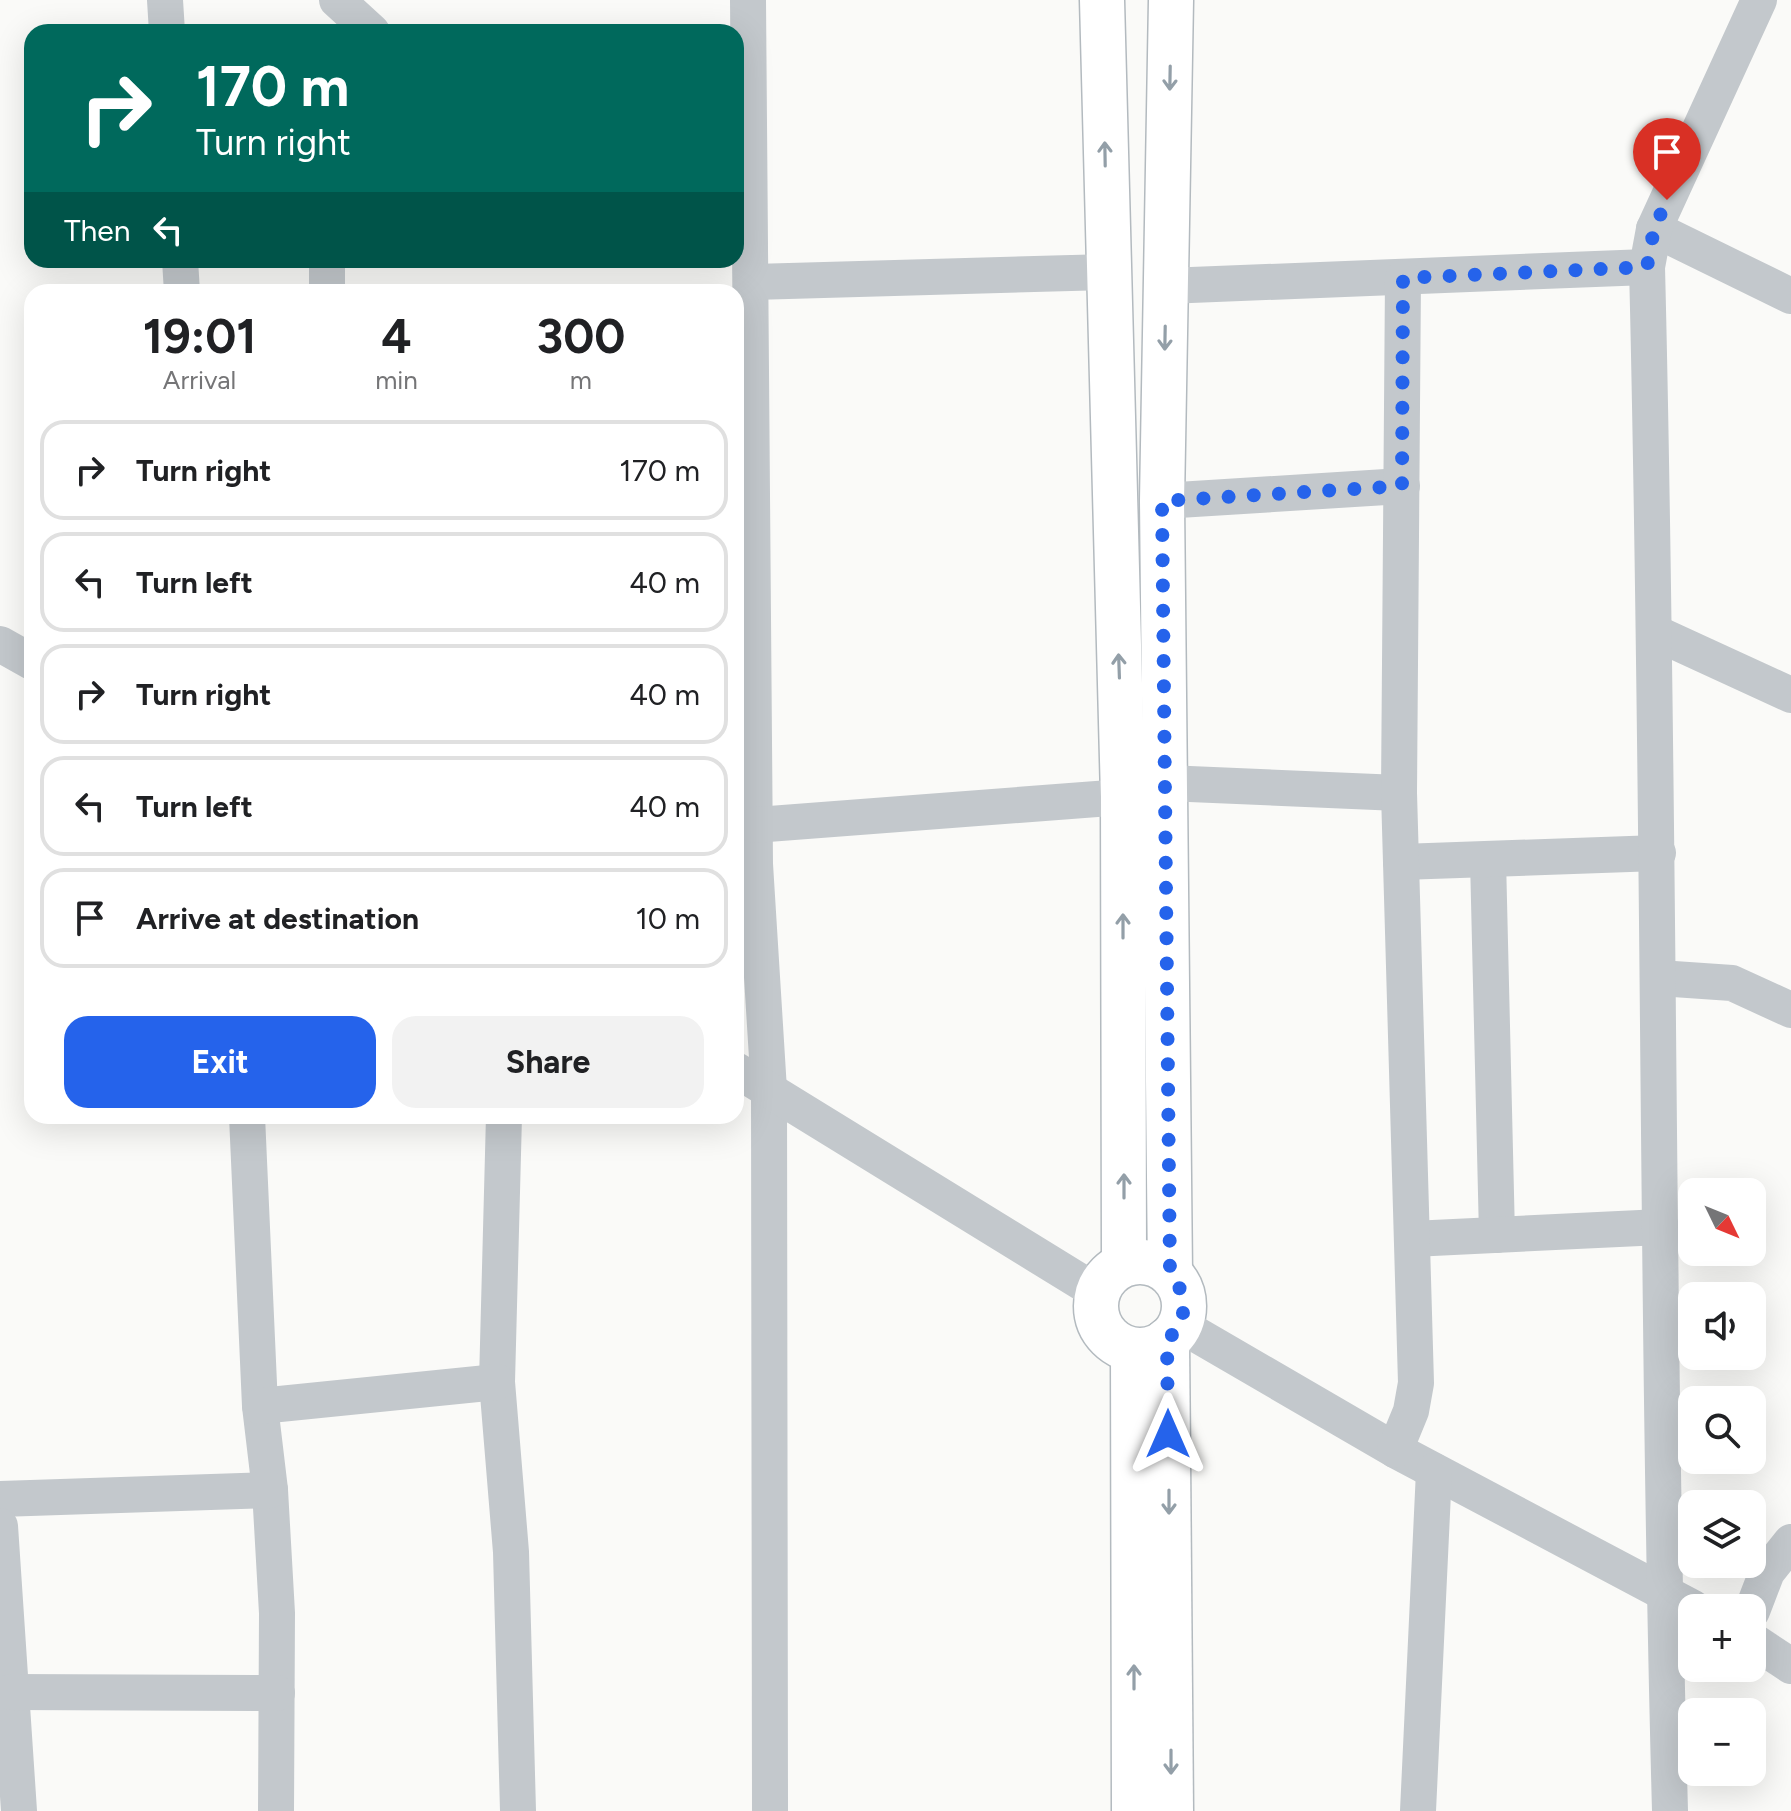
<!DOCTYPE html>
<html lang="en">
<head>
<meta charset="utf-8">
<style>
  :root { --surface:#fff; --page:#f2f2f2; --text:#202124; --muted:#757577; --line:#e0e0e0; --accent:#2563eb }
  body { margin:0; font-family:Figtree,sans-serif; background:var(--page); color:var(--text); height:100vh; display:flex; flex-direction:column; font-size:30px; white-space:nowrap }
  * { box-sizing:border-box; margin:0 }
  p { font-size:26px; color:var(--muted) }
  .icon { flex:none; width:44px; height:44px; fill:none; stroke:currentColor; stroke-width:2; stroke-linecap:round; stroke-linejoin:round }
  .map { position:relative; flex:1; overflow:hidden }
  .drawer { position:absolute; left:24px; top:284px; width:720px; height:840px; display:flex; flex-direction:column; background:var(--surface); border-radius:24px; box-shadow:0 8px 32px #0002 }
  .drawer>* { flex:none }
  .top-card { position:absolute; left:24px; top:24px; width:720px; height:244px; border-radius:24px; box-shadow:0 8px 32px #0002; background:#00695c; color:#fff; overflow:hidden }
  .needle { width:52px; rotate:133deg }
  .fabs { position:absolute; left:1678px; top:1178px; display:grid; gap:16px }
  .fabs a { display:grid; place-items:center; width:88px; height:88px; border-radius:16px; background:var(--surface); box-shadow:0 8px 32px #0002; font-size:40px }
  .pin { position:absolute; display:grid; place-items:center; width:68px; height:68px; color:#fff; margin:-82px -34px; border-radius:50% 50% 50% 0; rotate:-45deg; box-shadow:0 0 8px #0007 }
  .pin .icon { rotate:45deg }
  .me { position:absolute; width:88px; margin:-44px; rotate:0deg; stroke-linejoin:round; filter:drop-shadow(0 0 6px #0008) }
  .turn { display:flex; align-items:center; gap:28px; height:168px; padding:0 40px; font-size:36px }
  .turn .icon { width:104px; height:104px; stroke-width:2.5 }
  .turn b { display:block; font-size:56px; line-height:68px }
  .then { display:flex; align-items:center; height:76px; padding:0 40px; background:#0003; gap:16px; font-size:30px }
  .eta { display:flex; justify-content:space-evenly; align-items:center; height:136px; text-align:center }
  .eta b { font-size:48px; font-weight:700; line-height:56px }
  .button { display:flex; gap:16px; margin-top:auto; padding:16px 40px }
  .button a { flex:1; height:92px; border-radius:24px; background:var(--accent); color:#fff; font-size:32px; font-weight:700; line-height:92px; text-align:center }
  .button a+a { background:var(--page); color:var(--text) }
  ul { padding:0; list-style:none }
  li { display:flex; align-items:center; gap:24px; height:100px; margin:0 16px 12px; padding:0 24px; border:4px solid var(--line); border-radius:24px }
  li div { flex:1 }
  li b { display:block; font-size:30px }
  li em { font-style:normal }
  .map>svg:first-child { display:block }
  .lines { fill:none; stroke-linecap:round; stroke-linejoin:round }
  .secondary-casing { stroke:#b3babf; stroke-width:47 }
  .street { stroke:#c3c8cc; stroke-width:36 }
  .secondary { stroke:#fff; stroke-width:44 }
  .oneway { stroke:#939fa8 }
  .route { stroke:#2563eb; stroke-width:14; stroke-dasharray:0 25.2 }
</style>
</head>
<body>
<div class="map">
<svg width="1791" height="1811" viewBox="0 0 1791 1811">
  <rect width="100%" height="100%" fill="#fafaf8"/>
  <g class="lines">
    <defs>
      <g id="secondary">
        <path d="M1102,0l21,797 1,467"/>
        <circle cx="1140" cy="1306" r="44"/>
        <path d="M1170,1273l-8,-772 9,-501"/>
        <path d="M1167,1340l4,471"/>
        <path d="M1133,1350l1,461"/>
      </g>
    </defs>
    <!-- secondary casing -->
    <use href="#secondary" class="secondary-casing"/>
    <!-- street -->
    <g class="street">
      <path d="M165,0l2,32"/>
      <path d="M337,0l35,32"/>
      <path d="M748,0l7,864 14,226 1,721"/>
      <path d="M1654,229l137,67"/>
      <path d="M180,260l2,32"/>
      <path d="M753,282l355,-10"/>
      <path d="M1166,286l481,-19"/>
      <path d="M327,292v-32"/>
      <path d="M1162,501l240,-15"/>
      <path d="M1656,633l135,62"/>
      <path d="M0,644l32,18"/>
      <path d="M1166,783l233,10"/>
      <path d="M755,825l368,-28"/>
      <path d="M1488,859l9,376"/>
      <path d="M1401,862l257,-9"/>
      <path d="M1659,978l73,5 59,27"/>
      <path d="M736,1070l361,222"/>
      <path d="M247,1116l13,290 10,84 7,123 -1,198"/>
      <path d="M504,1116l-7,266 14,170 7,259"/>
      <path d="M1412,1239l249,-12"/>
      <path d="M1180,1325l215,125 298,158"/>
      <path d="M260,1406l237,-24"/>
      <path d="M1395,1450l16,-39 5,-28 -17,-590 4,-515"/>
      <path d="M0,1499l270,-9"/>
      <path d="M0,1526l19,285"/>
      <path d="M1752,1611l15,-39 24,-30"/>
      <path d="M1752,1640l39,26"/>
      <path d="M11,1692l266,1"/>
      <path d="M1418,1811l16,-340"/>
      <path d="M1670,1811c-14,-515 -10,-1030 -23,-1544l7,-38 105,-229"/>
    </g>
    <!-- secondary -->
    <use href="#secondary" class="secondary"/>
  </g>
  <!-- one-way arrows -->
  <defs><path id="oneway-shaft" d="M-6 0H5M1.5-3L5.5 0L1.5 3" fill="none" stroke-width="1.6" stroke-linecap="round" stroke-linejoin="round" transform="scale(2)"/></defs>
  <g class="oneway">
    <use href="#oneway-shaft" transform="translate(1170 78) rotate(91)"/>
    <use href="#oneway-shaft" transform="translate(1105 154) rotate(-91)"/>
    <use href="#oneway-shaft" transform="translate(1165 338) rotate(91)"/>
    <use href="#oneway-shaft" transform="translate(1119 666) rotate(-92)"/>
    <use href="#oneway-shaft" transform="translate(1123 926) rotate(-90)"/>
    <use href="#oneway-shaft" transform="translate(1124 1186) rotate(-90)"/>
    <use href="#oneway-shaft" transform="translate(1169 1502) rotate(90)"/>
    <use href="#oneway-shaft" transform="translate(1134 1677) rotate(-90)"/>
    <use href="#oneway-shaft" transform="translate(1171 1762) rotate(90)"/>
  </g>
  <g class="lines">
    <!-- route -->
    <path class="route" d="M1168,1434l-1,-94c22,-20 21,-45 3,-67l-8,-772 240,-15 1,-208 244,-11 7,-38 13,-29"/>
  </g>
</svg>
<div class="fabs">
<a><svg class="needle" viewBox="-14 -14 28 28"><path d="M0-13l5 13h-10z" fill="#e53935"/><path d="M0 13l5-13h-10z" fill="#757577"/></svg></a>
<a><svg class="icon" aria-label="sound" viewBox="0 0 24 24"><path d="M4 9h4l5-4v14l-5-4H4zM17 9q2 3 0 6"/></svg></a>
<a><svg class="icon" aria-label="search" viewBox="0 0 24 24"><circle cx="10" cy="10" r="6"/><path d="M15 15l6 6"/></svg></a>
<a><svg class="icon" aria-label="layers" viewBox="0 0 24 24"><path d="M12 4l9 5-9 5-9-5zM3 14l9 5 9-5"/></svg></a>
<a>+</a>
<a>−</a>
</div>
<div class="pin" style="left:1667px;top:200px;background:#d93025"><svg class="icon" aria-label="arrive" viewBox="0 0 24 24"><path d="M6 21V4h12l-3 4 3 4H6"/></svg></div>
<svg class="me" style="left:1168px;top:1434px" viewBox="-20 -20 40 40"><path d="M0-17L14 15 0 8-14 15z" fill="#2563eb" stroke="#fff" stroke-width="4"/></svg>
<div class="top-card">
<div class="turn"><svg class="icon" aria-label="right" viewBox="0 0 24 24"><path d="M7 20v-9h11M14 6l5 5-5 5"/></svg><div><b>170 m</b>Turn right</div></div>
<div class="then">Then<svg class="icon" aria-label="left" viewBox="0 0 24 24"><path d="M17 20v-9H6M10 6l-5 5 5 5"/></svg></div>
</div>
<section class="drawer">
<div class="eta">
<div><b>19:01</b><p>Arrival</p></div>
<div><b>4</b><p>min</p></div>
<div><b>300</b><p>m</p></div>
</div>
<ul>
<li><svg class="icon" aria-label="right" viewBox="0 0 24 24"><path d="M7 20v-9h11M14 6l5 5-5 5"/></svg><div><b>Turn right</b></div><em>170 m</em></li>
<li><svg class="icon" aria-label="left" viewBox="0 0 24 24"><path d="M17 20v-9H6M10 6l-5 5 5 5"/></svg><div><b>Turn left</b></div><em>40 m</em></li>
<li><svg class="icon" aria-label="right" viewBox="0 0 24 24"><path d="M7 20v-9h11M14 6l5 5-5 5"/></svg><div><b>Turn right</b></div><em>40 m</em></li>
<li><svg class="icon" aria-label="left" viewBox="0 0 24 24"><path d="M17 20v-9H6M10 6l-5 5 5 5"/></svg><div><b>Turn left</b></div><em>40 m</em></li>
<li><svg class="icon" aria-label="arrive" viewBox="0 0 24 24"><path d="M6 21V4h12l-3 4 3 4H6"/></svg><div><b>Arrive at destination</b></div><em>10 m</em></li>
</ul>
<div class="button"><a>Exit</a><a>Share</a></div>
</section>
</div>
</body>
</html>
